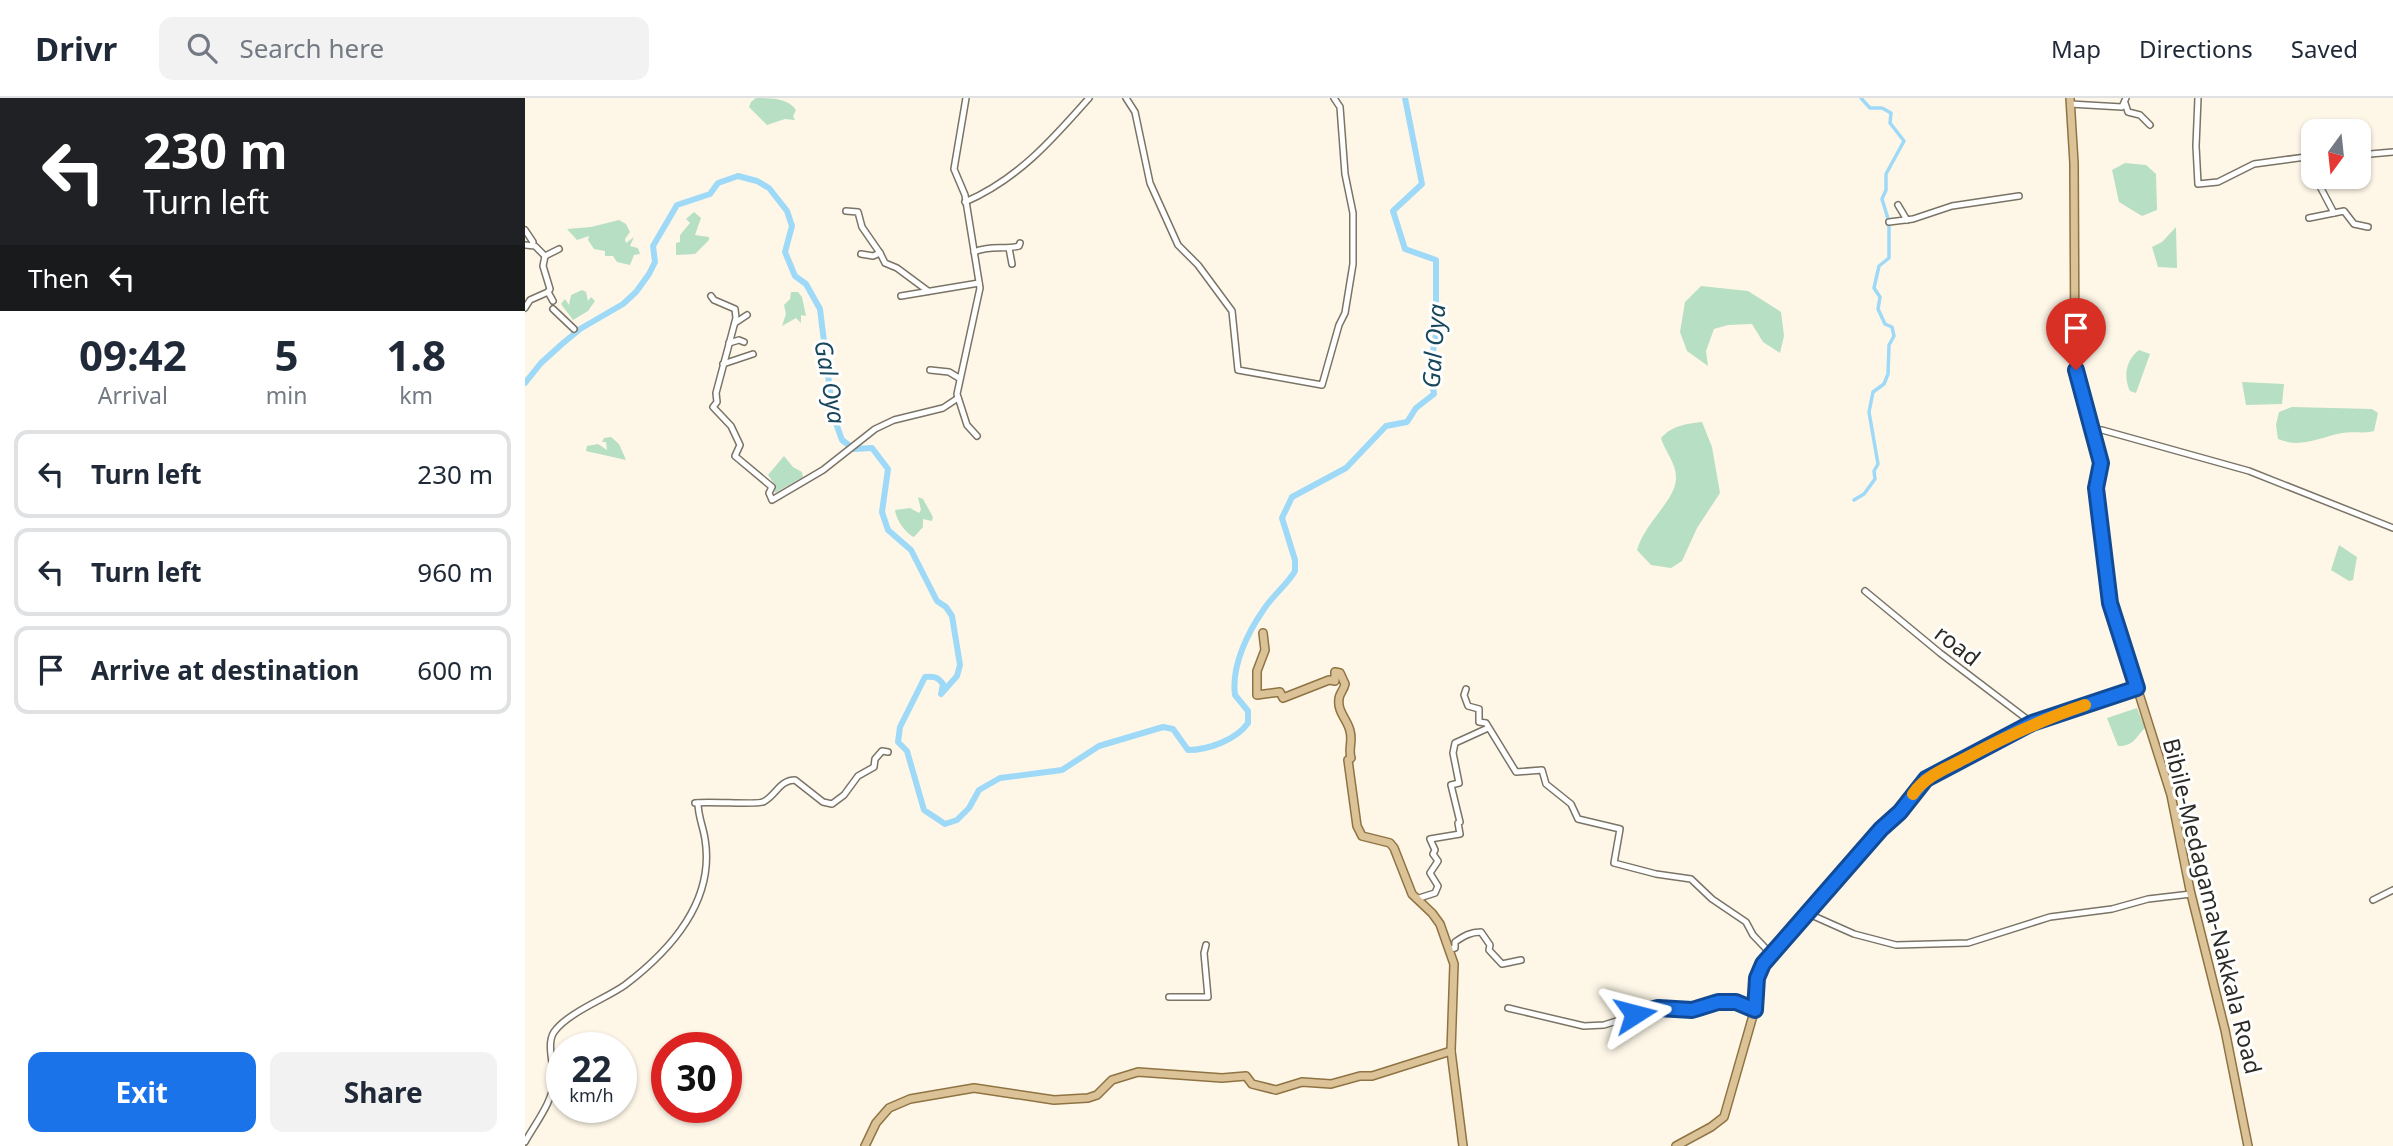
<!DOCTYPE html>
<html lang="en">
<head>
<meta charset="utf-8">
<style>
  :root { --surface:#fff; --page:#f2f2f3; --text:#1f2937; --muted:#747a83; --line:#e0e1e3; --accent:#1a73e8 }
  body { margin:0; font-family:"Noto Sans",sans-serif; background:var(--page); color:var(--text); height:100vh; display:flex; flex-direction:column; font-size:26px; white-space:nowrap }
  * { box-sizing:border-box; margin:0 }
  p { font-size:23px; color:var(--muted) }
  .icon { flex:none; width:38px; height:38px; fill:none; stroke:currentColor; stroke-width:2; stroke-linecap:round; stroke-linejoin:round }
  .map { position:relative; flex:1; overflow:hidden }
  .drawer { display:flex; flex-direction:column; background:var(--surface); width:525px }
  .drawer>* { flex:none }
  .top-card { background:#202124; color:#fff; overflow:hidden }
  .needle { width:46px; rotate:195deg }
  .fabs { position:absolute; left:1776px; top:21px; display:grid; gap:14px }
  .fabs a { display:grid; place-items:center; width:70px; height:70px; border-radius:14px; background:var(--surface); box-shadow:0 2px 5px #0004; font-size:35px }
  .speed { position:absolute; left:21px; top:934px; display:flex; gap:14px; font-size:35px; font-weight:700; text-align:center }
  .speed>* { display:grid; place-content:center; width:91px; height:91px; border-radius:50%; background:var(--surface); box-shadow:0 2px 5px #0004; line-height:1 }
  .speed small { font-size:18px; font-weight:400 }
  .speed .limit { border:10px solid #d22; background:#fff; color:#111 }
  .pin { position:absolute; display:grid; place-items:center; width:60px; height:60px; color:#fff; margin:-72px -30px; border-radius:50% 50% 50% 0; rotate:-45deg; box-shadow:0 0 7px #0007 }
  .pin .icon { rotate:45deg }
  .me { position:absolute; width:77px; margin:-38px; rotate:81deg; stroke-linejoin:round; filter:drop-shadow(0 0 5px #0008) }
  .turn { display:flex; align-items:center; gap:24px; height:147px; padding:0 28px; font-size:32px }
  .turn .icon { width:91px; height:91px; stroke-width:2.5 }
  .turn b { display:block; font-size:49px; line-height:60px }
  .then { display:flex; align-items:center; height:66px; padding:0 28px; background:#0003; gap:14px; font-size:26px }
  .eta { display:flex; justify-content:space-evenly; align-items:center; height:119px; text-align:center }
  .eta b { font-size:42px; font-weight:700; line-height:49px }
  .action { display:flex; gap:14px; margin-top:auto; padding:14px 28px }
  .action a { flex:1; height:80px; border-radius:14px; background:var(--accent); color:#fff; font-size:28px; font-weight:700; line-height:80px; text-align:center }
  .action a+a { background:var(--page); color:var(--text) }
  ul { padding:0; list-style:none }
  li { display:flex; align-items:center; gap:21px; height:88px; margin:0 14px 10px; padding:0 14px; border:4px solid var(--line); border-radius:14px }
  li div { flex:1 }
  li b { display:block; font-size:26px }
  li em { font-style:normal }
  header { display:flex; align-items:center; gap:42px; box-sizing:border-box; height:98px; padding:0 35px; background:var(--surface); border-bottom:2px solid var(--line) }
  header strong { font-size:33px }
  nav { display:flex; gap:38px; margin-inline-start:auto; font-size:24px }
  .search { width:490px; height:63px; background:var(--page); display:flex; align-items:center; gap:18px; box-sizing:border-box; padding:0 24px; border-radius:14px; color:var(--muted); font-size:26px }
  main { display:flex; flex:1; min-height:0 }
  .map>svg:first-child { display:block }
  .green { fill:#b7dfc3 }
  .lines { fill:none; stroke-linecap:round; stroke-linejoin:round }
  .canal { stroke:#9ed9f8; stroke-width:3.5 }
  .river { stroke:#9ed9f8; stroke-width:6 }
  .minor-casing { stroke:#7a7467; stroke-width:8 }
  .major-casing { stroke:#8f7342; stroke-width:10 }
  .minor { stroke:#fff; stroke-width:5 }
  .major { stroke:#dcc397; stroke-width:7 }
  .route-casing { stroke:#114b97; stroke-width:18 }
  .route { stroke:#1a73e8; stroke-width:12 }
  .slow { stroke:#f59e0b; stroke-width:12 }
  .labels { text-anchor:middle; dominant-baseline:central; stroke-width:6; stroke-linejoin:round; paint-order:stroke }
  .street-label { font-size:23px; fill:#2c2a24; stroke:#fff }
  .water-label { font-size:24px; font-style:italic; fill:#18475c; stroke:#fff }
</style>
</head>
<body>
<header>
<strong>Drivr</strong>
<div class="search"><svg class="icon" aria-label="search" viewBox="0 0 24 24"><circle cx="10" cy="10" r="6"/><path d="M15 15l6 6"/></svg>Search here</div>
<nav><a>Map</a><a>Directions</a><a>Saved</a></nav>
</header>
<main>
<section class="drawer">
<div class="top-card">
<div class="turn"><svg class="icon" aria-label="left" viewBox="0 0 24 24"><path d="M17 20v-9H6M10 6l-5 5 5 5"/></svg><div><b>230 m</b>Turn left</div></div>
<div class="then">Then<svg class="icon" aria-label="left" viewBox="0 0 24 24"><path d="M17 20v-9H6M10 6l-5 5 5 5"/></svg></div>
</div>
<div class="eta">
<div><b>09:42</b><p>Arrival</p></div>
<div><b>5</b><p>min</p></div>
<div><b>1.8</b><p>km</p></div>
</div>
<ul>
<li><svg class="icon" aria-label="left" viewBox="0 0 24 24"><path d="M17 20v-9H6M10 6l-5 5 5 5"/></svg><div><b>Turn left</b></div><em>230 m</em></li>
<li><svg class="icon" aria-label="left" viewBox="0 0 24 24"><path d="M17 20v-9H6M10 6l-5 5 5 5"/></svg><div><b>Turn left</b></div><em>960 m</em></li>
<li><svg class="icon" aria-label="arrive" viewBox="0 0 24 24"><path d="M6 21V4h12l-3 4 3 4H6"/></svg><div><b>Arrive at destination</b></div><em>600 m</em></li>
</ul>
<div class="action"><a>Exit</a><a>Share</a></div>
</section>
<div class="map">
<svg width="1868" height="1048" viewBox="0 0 1868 1048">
  <rect width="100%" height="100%" fill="#fef7e8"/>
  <!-- green -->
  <g class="green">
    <path d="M231,0c15,0 32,0 40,12l-3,6 2,4 -10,-1 -18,6 -18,-18 2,-5z"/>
    <path d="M1600,65l21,2 10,9 1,36 -15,6 -23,-14 -7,-32z"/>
    <path d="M169,114l7,6 -6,17 14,2v3l-14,14 -19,1v-12l4,-1v-7l10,-12 -4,-4z"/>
    <path d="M94,122l7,4 4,8 -5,7 1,4 8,-6 -4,9 8,2 2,6 -6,1 -4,10 -13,-3 -4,-6h-8v-5l-11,-2 -6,-9 1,-4 -12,4 -10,-11 24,-2z"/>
    <path d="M1651,129l1,41 -19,-1 -6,-20 10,-5z"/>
    <path d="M1176,188l47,5 33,21 3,24 -4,17 -17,-11 -11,-18 -24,1 -14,4 -8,22 2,15 -21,-15 -7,-19 5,-30z"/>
    <path d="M57,192l4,2 2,9 3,-4 4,4 -7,10 -15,9 -12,-16 4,-5 4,6 2,-10z"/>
    <path d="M266,194h7l4,5 4,19 -5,-1v8l-5,-5 -14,8 4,-12 -2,-9 6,-6z"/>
    <path d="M1614,252l11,4 -14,39 -6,-2c-7,-15 -4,-31 9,-41z"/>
    <path d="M1717,284l42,2 -2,20 -36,1z"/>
    <path d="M1767,309l80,2 6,4 -4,18c-11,3 -21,0 -32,2 -22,4 -41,16 -64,6l-2,-14 3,-13z"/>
    <path d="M1177,324l10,25 8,46 -23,35 -15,33 -11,7 -20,-3 -14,-15c8,-28 38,-49 39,-71 1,-15 -11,-27 -15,-41 12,-13 25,-14 41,-16z"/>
    <path d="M86,339l8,7 7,16 -40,-9 1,-5 11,-2 9,6 -1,-8h-4l2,-4z"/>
    <path d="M259,358l9,11 9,5 1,5 -28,16v-8l-7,-10z"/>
    <path d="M393,399l5,2 10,18 -1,4 -9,-2v8l-9,10c-9,-4 -18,-18 -19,-27l15,-2 9,5 2,-3z"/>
    <path d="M1814,447l18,12 -4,23 -4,1 -18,-11z"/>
    <path d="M1612,610l8,20c-10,10 -11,18 -27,18l-11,-28z"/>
  </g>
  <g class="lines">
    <!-- canal -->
    <path class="canal" d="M1329,402l10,-6 11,-15 -1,-8 4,-7 -9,-52 4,-20 11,-8 4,-10 1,-29 5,-9 -2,-9 -7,-3 -7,-15 2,-12 -6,-9 5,-22 10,-8v-36l-7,-23 4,-9v-16l18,-33 -14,-18 1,-10 -9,-5h-12l-9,-10"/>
    <!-- river -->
    <path class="river" d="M0,285l16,-20 21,-19 18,-15 43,-25 13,-12 13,-18 6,-12 -2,-16 24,-41 33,-11 8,-11 20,-7 19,5 12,7 18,23 5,15 -7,26 10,24 11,8 14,25 13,106 9,25 12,9 18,-1 16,21 -6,43 6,18 23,20 26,51 9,6 6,9 8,49 -3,11 -16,18 2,-10c-5,-7 -9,-8 -18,-7l-25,50 -2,15 9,9 17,59 21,14 12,-4 12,-12 10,-18 21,-12 62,-8 37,-24 64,-19 10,2 15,21c20,0 48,-10 60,-27v-12l-13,-16c-4,-29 13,-63 29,-86 9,-14 23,-24 31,-38v-11l-13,-42 10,-21 54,-29 40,-42 21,-4 9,-14 18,-14 -4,-25 6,-35v-74l-31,-11 -12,-38 29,-27 -17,-86"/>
    <defs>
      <g id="minor">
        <path d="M441,0l-12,71 11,26 15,93 -23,106 10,31 10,11"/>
        <path d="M601,0l9,14 15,71 28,62 20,20 34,46 6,59 84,15 17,-60 6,-12 8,-49v-51l-8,-39 -5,-67 -6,-9"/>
        <path d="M1673,0l-2,48 2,38 20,-2 36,-18 59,-8"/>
        <path d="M1600,5l3,9 12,3 10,10"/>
        <path d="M1545,6l52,3 4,-9"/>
        <path d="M1834,57l34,-3"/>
        <path d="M1788,62l-3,9 3,5"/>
        <path d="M1790,79l19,36 10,-2 10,13 14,3"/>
        <path d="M440,104c53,-23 87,-62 124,-104"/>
        <path d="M1373,107l9,15"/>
        <path d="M321,113l12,1 4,15 18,26"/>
        <path d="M1784,120l25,-5"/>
        <path d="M1364,124l24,-3 39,-13 67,-10"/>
        <path d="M0,132l8,12 -1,3"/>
        <path d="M0,147l10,1 10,10"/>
        <path d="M484,150l3,16"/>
        <path d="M449,154c16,-7 30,-2 45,-6l1,-3"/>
        <path d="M336,156l12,2 7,-3 5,10 12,5 31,23"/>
        <path d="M23,194l2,-3 -7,-23 2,-10 14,-7"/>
        <path d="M186,198l3,4 21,9 1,9 -20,75 1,9 -4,5 18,19 9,19 -5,11 37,31 -3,6 3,7 51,-30 52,-41 19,-9 49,-12 15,-10"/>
        <path d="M376,198l78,-13"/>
        <path d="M0,210l5,-8 18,-8 5,9"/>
        <path d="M28,211l21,20"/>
        <path d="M210,225l12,-8"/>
        <path d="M204,245l10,-3 5,2"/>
        <path d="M198,266l30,-10"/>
        <path d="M405,272l19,2 10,6"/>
        <path d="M1566,332h11l147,41 144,57"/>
        <path d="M1340,493l75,62 92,70"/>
        <path d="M941,591l-2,6 4,11 11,3v13l7,1 30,49 26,-2 4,14 25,20 7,15 42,10 -6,34 42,11 35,5 21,20 34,23 7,13 19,20"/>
        <path d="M170,705c13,-2 63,2 68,-1 13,-6 16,-22 32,-22l28,22 9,2 12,-9 14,-19 16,-9 1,-8 7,-8 6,1"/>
        <path d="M891,801l19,-6 3,-7 -8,-13 8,-12 -5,-7 2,-4 -5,-11 30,-5 -2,-11 2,-1 -9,-37 8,-2 -6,-30 2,-10 33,-15"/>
        <path d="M1848,802l20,-10"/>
        <path d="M1284,816l45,20 42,11 72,-2 82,-26 62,-8 36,-10 43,-5"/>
        <path d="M925,851l5,-1v-6c9,-6 15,-10 26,-10l9,13 -1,5 13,14 19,-4"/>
        <path d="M644,899h39l-4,-44 2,-8"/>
        <path d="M983,910l76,18 20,-1 54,-17 34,2 20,-8h24l19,8"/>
        <path d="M0,1044c10,-18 29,-42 29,-63 0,-13 -8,-35 0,-47 13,-19 53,-34 71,-47 46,-35 90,-85 80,-146 -2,-13 -7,-23 -7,-36"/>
      </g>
      <g id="major">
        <path d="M1545,0l4,65 1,199 26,101 -5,25 14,114 61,193 19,95 35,140 23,116"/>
        <path d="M738,535l2,17 -8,21v24l23,-3 3,6 46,-18 6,1v-9l5,1 5,11c-1,6 -6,10 -6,15 -2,13 9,21 11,32 3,10 -2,18 1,27l-3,2 9,66 5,10 28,7 4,5 18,46 20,19 8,11 14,40 -3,87 12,95"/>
        <path d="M340,1048l11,-23 13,-15 21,-9 64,-11 80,12 34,-2 9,-3 15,-15 26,-8 84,6 24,-2 6,8 24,6 26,-8 29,2 29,-8h12l79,-25"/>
        <path d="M1151,1048l35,-19 13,-10 32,-112 1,-27 6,-14 118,-135 19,-17 26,-33 106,-56 105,-35"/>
      </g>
    </defs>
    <!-- minor casing -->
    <use href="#minor" class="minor-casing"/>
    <!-- major casing -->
    <use href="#major" class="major-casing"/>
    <!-- minor -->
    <use href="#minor" class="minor"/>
    <!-- major -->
    <use href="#major" class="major"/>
  </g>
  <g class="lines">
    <defs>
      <path id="route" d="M1110,916l23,-6 34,2 26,-8h18l19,8 2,-32 6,-14 118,-135 19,-17 26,-33 106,-56 105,-35 -27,-85 -14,-115 5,-25 -25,-93"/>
    </defs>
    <!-- route casing -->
    <use href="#route" class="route-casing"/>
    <!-- route -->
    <use href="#route" class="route"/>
    <!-- slow -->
    <path class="slow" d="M1388,696c12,-18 34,-26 53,-36 39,-21 77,-39 119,-53"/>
  </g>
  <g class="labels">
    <!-- street labels -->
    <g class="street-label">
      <text transform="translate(1433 547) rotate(38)">road</text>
      <text transform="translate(1688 808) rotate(76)">Bibile-Medagama-Nakkala Road</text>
    </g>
    <!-- water labels -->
    <g class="water-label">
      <text transform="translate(908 248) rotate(-86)">Gal Oya</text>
      <text transform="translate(306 284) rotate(80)">Gal Oya</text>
    </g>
  </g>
</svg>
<div class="fabs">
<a><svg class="needle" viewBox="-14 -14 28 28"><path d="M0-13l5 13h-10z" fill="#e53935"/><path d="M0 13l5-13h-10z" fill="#747a83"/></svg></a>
</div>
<div class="speed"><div>22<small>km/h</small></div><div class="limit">30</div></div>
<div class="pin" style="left:1551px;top:272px;background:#d93025"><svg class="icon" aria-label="arrive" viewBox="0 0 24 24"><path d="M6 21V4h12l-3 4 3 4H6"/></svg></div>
<svg class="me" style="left:1110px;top:916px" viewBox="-20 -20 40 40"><path d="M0-17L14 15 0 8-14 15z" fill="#1a73e8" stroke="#fff" stroke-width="4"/></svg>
</div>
</main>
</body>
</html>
